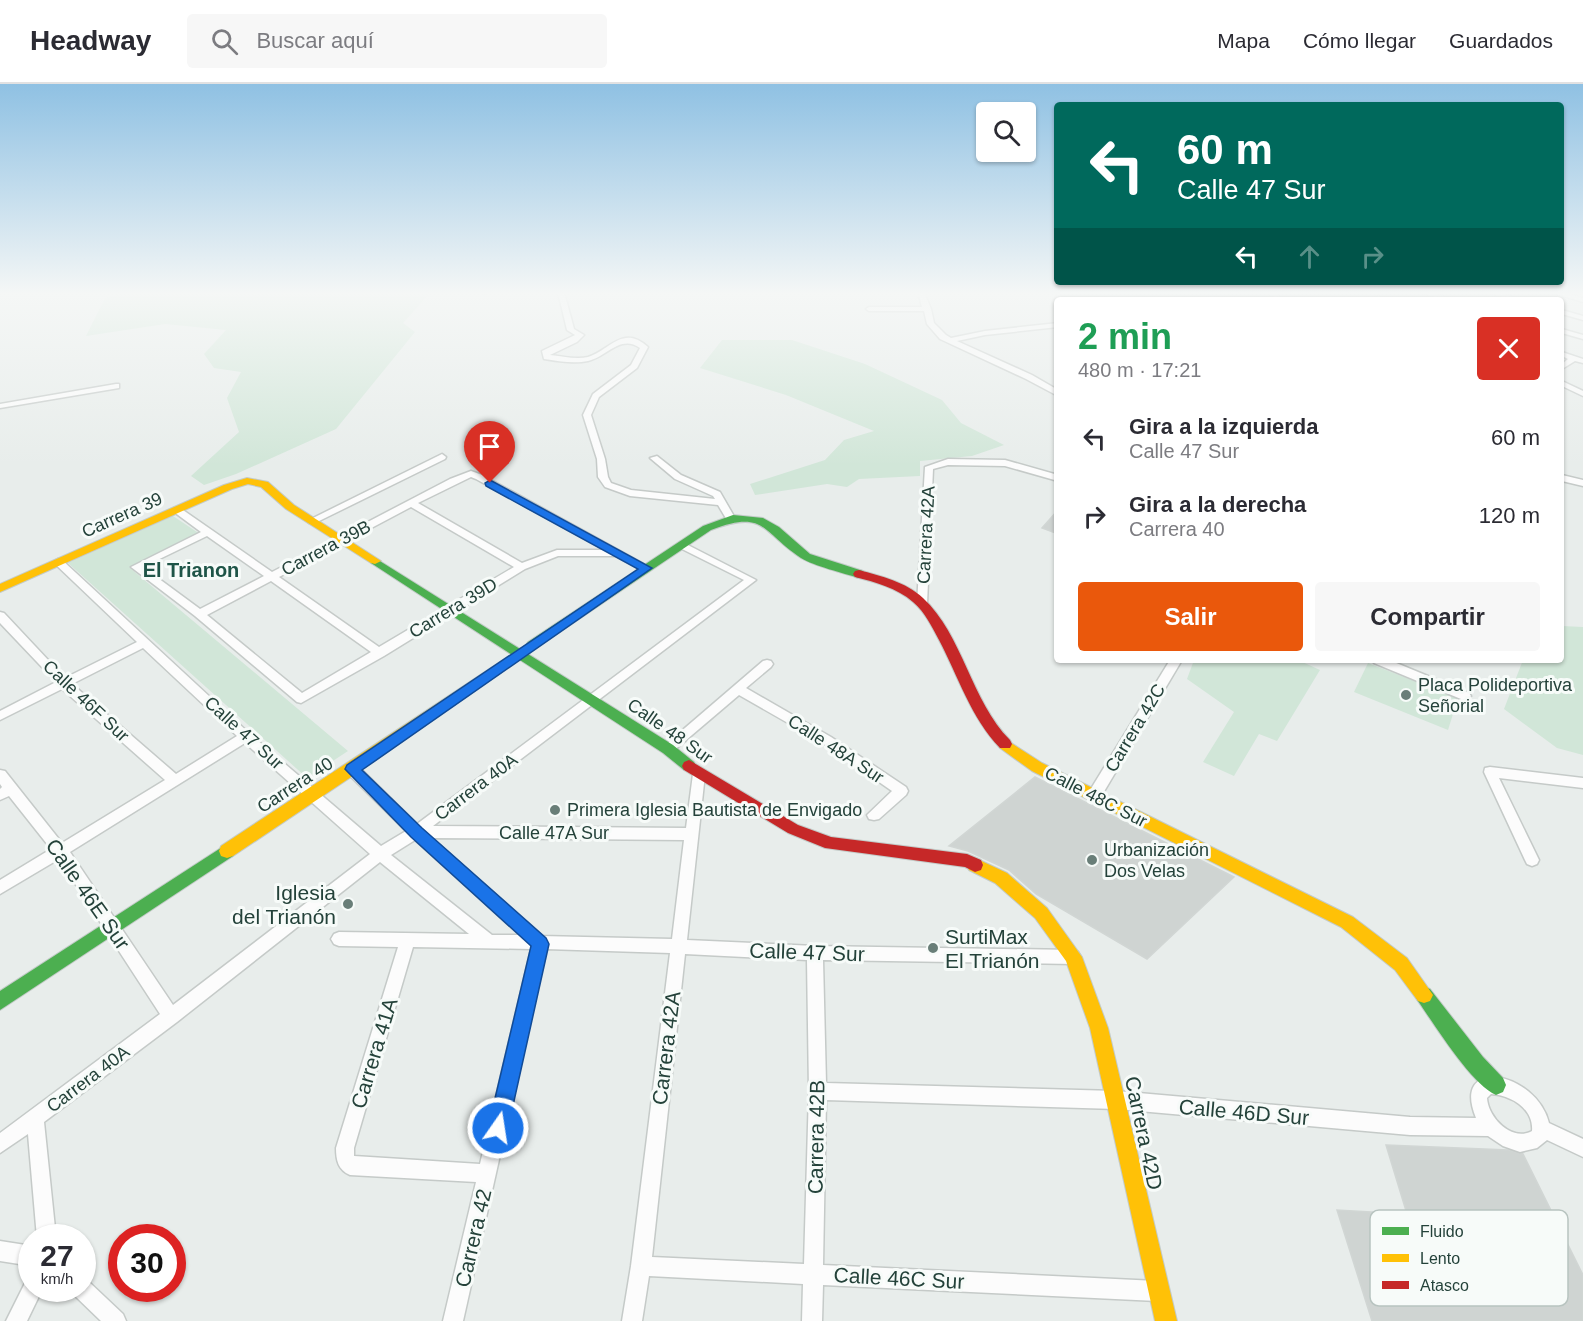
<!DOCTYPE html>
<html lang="es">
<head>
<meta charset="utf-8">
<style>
  :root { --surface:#fff; --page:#f7f7f7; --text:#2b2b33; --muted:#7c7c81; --line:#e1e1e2; --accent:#ea580c }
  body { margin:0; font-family:Helvetica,sans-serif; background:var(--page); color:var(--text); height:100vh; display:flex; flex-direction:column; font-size:22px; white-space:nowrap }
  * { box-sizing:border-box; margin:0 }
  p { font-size:20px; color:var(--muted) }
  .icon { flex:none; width:33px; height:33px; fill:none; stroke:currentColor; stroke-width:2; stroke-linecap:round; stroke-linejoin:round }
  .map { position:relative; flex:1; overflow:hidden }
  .panel { position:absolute; left:1054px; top:213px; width:510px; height:366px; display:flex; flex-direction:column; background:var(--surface); border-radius:6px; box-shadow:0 2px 4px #0004 }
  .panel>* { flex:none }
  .hud { position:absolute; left:1054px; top:18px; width:510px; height:183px; border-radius:6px; box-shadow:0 2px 4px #0004; background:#00695c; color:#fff; overflow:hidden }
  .controls { position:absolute; left:976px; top:18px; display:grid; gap:12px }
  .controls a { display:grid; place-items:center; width:60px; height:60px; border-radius:6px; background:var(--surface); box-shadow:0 2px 4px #0004; font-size:30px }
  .speed { position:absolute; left:18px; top:1140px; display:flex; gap:12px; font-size:30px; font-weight:700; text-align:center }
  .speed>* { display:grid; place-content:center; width:78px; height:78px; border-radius:50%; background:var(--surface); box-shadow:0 2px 4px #0004; line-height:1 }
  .speed small { font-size:15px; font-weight:400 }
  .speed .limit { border:9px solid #d22; background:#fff; color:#111 }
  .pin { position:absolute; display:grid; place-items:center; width:51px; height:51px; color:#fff; margin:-62px -26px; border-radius:50% 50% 50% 0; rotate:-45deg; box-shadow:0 0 6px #0007 }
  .pin .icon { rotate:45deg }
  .me { position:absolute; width:66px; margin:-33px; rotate:13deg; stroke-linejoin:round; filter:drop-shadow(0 0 4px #0008) }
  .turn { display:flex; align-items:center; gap:21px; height:126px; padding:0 24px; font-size:27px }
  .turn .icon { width:78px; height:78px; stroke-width:2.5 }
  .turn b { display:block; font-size:42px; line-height:51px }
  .lanes { display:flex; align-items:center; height:57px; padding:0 24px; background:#0003; justify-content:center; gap:30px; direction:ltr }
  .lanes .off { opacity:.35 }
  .round { display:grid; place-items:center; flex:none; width:63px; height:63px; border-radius:6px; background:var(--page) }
  .head { display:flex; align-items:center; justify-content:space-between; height:102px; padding:0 24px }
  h1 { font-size:36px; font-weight:700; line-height:45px; color:#1e9e55 }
  .action { display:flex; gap:12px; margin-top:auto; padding:12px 24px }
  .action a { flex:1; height:69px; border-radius:6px; background:var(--accent); color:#fff; font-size:24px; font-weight:700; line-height:69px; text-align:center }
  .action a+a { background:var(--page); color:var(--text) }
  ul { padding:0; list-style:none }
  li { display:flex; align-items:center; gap:18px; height:78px; padding:0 24px }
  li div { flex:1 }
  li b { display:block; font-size:22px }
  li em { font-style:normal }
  header { display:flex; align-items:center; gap:36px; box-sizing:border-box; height:84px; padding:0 30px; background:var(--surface); border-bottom:2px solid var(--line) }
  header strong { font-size:28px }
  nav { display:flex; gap:33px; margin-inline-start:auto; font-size:21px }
  .search { width:420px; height:54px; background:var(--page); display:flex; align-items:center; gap:15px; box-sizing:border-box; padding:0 21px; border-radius:6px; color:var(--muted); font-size:22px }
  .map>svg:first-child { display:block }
  .green { fill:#d1e6d8 }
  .building { fill:#cfd4d2; stroke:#d1d6d4; stroke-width:1.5 }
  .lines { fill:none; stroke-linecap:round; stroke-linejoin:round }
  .street-casing { stroke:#c5cac8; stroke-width:3 }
  .fast-casing { stroke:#c3cbc8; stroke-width:2 }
  .slow-casing { stroke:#c3cbc8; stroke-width:2 }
  .jam-casing { stroke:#c3cbc8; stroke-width:2 }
  .street { fill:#fcfcfc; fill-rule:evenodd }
  .fast { fill:#4caf50; fill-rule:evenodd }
  .slow { fill:#ffc107; fill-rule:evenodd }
  .jam { fill:#c62828; fill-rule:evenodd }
  .route { fill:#1a73e8; stroke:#114b97; stroke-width:1.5 }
  .poi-dot { fill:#697e78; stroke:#f7fbf9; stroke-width:2 }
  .labels { text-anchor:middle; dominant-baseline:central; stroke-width:6; stroke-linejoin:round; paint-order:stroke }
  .street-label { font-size:18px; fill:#24423a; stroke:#f7fbf9 }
  .poi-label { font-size:18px; fill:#24423a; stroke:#f7fbf9; text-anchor:start }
  .neighbourhood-label { font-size:20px; font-weight:bold; fill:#1f5548; stroke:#f7fbf9 }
  .near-poi-label { font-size:21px; fill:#24423a; stroke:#f7fbf9; text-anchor:end }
  .near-street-label { font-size:21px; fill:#24423a; stroke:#f7fbf9 }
  .key { fill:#f7fbf9; stroke:#b8c4c0; stroke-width:1.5 }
  .key-label { font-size:16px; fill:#24423a }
</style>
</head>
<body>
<header>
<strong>Headway</strong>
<div class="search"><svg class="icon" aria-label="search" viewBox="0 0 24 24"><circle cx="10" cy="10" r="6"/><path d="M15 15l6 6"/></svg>Buscar aquí</div>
<nav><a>Mapa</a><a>Cómo llegar</a><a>Guardados</a></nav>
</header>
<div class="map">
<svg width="1583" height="1237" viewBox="0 0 1583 1237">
  <rect width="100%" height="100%" fill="#e8edeb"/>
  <!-- green -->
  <g class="green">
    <path d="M127,208h304l-28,31 12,9 -79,97 -100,45 -32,11 -13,-9 48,-44 -12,-34 14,-26 -27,-4 -10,-14 22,-24 -61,-6 -79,12 19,-38z"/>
    <path d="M722,256h70l73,24 77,36 19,23 43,22 -32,11 -52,5v15l-61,3 -12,8 -20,-3 -72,11 -5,-11 75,-24 19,-20 30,-9 -88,-36 -86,-27z"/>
    <path d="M173,432l27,18 -70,34 218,183 -41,27 -239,-215z"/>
    <path d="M1562,542l21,1v128l-26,-7 -53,-39 19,-49h39z"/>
    <path d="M1194,576h104l22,10 -43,71 -18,-7 -25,42 -31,-14 31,-50 -47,-33z"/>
    <path d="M1368,579l90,35 -10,32 -94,-38z"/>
  </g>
  <!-- building -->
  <g class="building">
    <path d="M1058,426v24l-16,-6z"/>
    <path d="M1035,693l199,100 -87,82 -111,-65 -27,-24 -41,-19 -19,-5z"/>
    <path d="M1386,1061l123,5 14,4 60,121v46h-211l-35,-111 70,4z"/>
  </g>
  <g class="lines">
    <defs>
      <g id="street">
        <path d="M481,208h12l-9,2z"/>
        <path d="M558,208h6l10,37 10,6 -7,7 -27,13c12,1 26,5 38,2 22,-7 35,-33 60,-10l-11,21 -38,29 -8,18 14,44 3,18 3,6 20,7 84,9 -2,-3 -38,-17 -25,-21 7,-2 24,19 39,17 15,26 -2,2h-6l-9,-15 -88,-9 -25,-9 -7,-10 -1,-18 -14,-44 10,-21 38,-29 9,-17c-20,-14 -33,9 -52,13 -14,3 -30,0 -44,-2l-2,-8 33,-16 -8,-5z"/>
        <path d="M918,208h6l7,17 3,14 12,12 5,3 34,-7 73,-8v4l-73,8 -28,6 75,34 26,15v6l-32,-17 -86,-40 -13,-15 -3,-13h-55l-3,-2 3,-2h53z"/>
        <path d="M1266,208h7l11,8h-7z"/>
        <path d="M1419,208h10l26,8h-11z"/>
        <path d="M1487,208h10l26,8h-11z"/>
        <path d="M1550,208h10l23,6v4z"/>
        <path d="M1378,212l10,3 1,1 -13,-1v-2z"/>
        <path d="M1562,226l21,6v4l-21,-6z"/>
        <path d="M1562,245l21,6v4l-21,-6z"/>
        <path d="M1562,268l21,7v4l-8,-2 -13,8v-5l6,-5 -6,-3z"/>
        <path d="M1562,297l21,10v5l-21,-10z"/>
        <path d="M116,300h3v4l-119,20v-4z"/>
        <path d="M442,370l4,3 -1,2 -130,64h-6l-2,-2z"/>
        <path d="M948,375l57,1 53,15v6l-53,-15 -57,-1 -15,4 -6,135 -5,3 -5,-3 8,-137z"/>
        <path d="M471,387l11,4 169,93 -1,2h-8l-26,-14h-58l-33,13 -141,87 -83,47 -4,-1 -102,-86 -64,-49 70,-35 -27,-20v-4h6l92,64 178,-93zM471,393l5,2 129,71h-48l-35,13 -104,-60zM411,423l103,60 -135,80 -100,-70zM207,452l57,40 -64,33 -57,-42zM271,497l100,71 -69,41 -95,-78z"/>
        <path d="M1562,391l21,5v6l-21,-5z"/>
        <path d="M682,458l74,38 -323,246 253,2 7,-54 1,-4h10l1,4 -18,166 128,6 258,4 5,2 3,5 -3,5 -5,2 -250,-4 3,123 290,8 294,26 66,1c-26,-63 60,-47 73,5l34,16v18l-36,-17 -10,8 -17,4 -17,-6 -15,-10 -78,-1 -294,-26 -290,-9 -3,165 334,16 7,3 3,7 -3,7 -7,3 -334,-16 -1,36h-20l1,-37 -154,-8 -7,45h-20l9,-55 39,-313 -124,-4 -83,372h-20l33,-139 -126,-7c-12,-5 -14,-15 -14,-27l62,-201 -59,-1 -5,-2 -3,-5 3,-5 5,-2 130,2 -89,-72 -203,160 -133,100 12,116h-19l-9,-104 -28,19v-20l160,-119 -101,-155 -59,35v-14l51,-31 -42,-53 -9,4v-11l2,-2 -2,-3v-14l5,1 57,72 103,-63 -103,-91 -62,31v-9l56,-29 -56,-59v-11l4,1 61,65 72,-36 -84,-80 5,-3 4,1 188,174 131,112 25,-15 -59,-58 -1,-4 1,-4h10l60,59 327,-244 -66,-33 -1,-2zM143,564l94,88 -61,38 -104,-90zM245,659l125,111 -197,151 -103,-153zM432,754l252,2 -12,99 -131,-3zM415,756l105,95h-28l-101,-80zM413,863l118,2 -51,215 -126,-8v-8zM685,870l122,6 2,131 -5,173 -152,-7zM1491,1010c20,1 43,15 41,37 -21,11 -44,-14 -45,-33z"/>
        <path d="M767,576l4,1 2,3 -2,3 -25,21 85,49 75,50 2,4 -2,4 -27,24 -5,1 -5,-1 -2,-4 25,-24 -69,-48 -84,-48 -67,57h-8l-2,-3 2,-3 99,-85z"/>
        <path d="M1170,576h12l-83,140 -5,1 -5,-1 -2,-4 2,-4z"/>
        <path d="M1372,576h17l80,33 2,3 -6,4 -4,-1 -87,-36z"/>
        <path d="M1490,683l93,11v10l-84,-10 40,82 -2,4 -5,2 -5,-2 -2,-4 -41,-88 1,-4z"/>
        <path d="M0,1157l32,5v20l-32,-5z"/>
        <path d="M32,1195v9h11l-16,33h-21l20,-40z"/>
        <path d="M82,1195l6,2 35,33 3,7h-25l-27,-26 -3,-7h11z"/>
      </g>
      <g id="fast">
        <path d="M733,431l30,3 16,9 31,27 53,17 2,3 -6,4c-16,-5 -45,-12 -58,-20 -40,-26 -35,-49 -90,-28l-175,118h-8l-2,-3 2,-3 175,-116z"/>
        <path d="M375,474l298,187 21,17 2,4 -2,4h-10l-21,-17 -292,-190v-4z"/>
        <path d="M227,760l6,2 2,5 -2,5 -233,154v-19z"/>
        <path d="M1424,903l6,2 53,68 20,21 3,7 -3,7 -7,3c-24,-10 -62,-71 -78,-94l-3,-6 3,-6z"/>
      </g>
      <g id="slow">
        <path d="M247,394l21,4 26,23 87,56 -6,3 -4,-1 -85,-54 -25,-22 -13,-3 -16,5 -232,103v-8l224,-99z"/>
        <path d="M532,557l4,1 2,3 -2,3 -179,125 -124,83 -6,2 -6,-2 -2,-5 2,-5z"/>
        <path d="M1005,655l37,24 311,154 54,41 26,37 -3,6 -6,2 -6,-2 -23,-31 -54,-43 -309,-156 -32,-23 -2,-4 2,-4z"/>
        <path d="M975,774l32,15 40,35 35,49 26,71 69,293h-22l-65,-293 -24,-67 -31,-43 -40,-35 -26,-13 -2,-5 2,-5z"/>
      </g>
      <g id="jam">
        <path d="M859,486c22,6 47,12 64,28 40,37 48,103 87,142l2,4 -2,4h-10c-29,-30 -42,-72 -61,-108 -7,-13 -14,-28 -26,-38 -16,-14 -38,-20 -58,-25l-2,-3 2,-3z"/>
        <path d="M689,676l109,65 33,12 136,17 14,6 2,5 -2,5 -6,2 -10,-5 -140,-19 -37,-15 -104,-63 -2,-4 2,-4z"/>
      </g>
    </defs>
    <!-- street casing -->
    <use href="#street" class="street-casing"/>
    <!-- fast casing -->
    <use href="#fast" class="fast-casing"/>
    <!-- slow casing -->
    <use href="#slow" class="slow-casing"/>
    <!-- jam casing -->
    <use href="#jam" class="jam-casing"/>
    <!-- street -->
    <use href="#street" class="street"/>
    <!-- fast -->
    <use href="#fast" class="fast"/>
    <!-- slow -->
    <use href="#slow" class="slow"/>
    <!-- jam -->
    <use href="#jam" class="jam"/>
  </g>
  <!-- sky -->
  <linearGradient id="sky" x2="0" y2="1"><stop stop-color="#8fc1e3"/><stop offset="0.55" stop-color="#f5f7f6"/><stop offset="1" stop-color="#f5f7f6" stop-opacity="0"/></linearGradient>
  <rect width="1583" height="381" fill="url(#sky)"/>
  <!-- route -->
  <path class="route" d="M490,396l162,88 -290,202 60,58 124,110 3,6 -41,184 -3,7 -7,3 -7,-3 -3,-7 43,-182 -120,-109 -66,-68 2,-4 291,-196 -152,-83 -1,-3z"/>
  <!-- markers -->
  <g class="poi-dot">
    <circle cx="1406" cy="611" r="6"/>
    <circle cx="555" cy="726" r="6"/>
    <circle cx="1092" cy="776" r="6"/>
    <circle cx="348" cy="820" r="6"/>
    <circle cx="933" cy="864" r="6"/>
  </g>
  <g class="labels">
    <!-- street labels -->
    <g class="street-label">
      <text transform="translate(122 431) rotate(-24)">Carrera 39</text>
      <text transform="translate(926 451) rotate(-87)">Carrera 42A</text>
      <text transform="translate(326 464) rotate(-28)">Carrera 39B</text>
      <text transform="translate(453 524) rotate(-31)">Carrera 39D</text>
      <text transform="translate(86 617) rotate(43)">Calle 46F Sur</text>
      <text transform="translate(1135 644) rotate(-59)">Carrera 42C</text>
      <text transform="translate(670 647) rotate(35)">Calle 48 Sur</text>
      <text transform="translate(244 649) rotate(42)">Calle 47 Sur</text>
      <text transform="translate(836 665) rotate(33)">Calle 48A Sur</text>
      <text transform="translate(295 701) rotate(-33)">Carrera 40</text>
      <text transform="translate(476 703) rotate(-37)">Carrera 40A</text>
      <text transform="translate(1096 713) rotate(27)">Calle 48C Sur</text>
      <text x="554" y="749">Calle 47A Sur</text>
      <text transform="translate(88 995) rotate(-37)">Carrera 40A</text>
    </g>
    <!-- poi labels -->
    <g class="poi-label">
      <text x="1418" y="601">Placa Polideportiva<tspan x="1418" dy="21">Señorial</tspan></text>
      <text x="567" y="726">Primera Iglesia Bautista de Envigado</text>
      <text x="1104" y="766">Urbanización<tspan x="1104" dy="21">Dos Velas</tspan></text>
    </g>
    <!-- neighbourhood labels -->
    <g class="neighbourhood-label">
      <text x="191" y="486">El Trianon</text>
    </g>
    <!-- near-poi labels -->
    <g class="near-poi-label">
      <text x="336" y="808">Iglesia<tspan x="336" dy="24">del Trianón</tspan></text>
      <text x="945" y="852" text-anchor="start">SurtiMax<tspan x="945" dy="24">El Trianón</tspan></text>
    </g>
    <!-- near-street labels -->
    <g class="near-street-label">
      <text transform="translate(88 810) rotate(55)">Calle 46E Sur</text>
      <text transform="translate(807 868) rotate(2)">Calle 47 Sur</text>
      <text transform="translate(666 964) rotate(-83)">Carrera 42A</text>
      <text transform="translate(374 969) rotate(-73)">Carrera 41A</text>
      <text transform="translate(1244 1028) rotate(5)">Calle 46D Sur</text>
      <text transform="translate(1144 1049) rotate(78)">Carrera 42D</text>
      <text transform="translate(816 1053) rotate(-89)">Carrera 42B</text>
      <text transform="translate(473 1154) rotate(-77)">Carrera 42</text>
      <text transform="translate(899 1194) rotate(3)">Calle 46C Sur</text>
    </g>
  </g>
  <!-- legend -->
  <rect x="1370" y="1126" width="198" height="96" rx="9" class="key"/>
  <rect x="1382" y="1143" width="27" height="8" fill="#4caf50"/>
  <rect x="1382" y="1170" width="27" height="8" fill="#ffc107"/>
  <rect x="1382" y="1197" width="27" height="8" fill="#c62828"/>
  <g class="key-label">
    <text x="1420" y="1153">Fluido</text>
    <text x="1420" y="1180">Lento</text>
    <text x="1420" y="1207">Atasco</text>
  </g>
</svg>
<div class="controls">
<a><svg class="icon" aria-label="search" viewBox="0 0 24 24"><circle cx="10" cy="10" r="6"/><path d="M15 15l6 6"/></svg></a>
</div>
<div class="speed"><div>27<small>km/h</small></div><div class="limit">30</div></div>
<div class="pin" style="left:490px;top:399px;background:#d93025"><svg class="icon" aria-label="arrive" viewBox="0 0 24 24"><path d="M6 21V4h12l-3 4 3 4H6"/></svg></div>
<svg class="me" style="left:498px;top:1044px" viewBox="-20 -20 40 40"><circle r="17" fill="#1a73e8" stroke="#fff" stroke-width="3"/><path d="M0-11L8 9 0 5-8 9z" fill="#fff"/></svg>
<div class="hud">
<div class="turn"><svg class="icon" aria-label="left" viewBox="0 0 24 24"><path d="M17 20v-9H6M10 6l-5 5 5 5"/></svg><div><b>60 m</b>Calle 47 Sur</div></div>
<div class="lanes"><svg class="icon" aria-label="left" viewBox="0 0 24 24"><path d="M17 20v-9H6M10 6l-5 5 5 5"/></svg><svg class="icon off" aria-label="ahead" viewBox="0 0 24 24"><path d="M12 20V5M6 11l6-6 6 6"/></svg><svg class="icon off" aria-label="right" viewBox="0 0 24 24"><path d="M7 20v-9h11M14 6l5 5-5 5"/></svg></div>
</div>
<section class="panel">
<div class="head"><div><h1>2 min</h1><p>480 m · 17:21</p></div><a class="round" style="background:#d93025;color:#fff"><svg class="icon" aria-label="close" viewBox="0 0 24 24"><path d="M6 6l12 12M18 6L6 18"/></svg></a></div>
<ul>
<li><svg class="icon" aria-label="left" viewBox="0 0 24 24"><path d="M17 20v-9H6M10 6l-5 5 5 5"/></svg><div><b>Gira a la izquierda</b><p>Calle 47 Sur</p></div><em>60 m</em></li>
<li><svg class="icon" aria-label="right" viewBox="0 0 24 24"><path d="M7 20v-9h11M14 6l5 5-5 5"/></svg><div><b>Gira a la derecha</b><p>Carrera 40</p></div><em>120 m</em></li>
</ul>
<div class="action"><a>Salir</a><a>Compartir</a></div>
</section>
</div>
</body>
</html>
